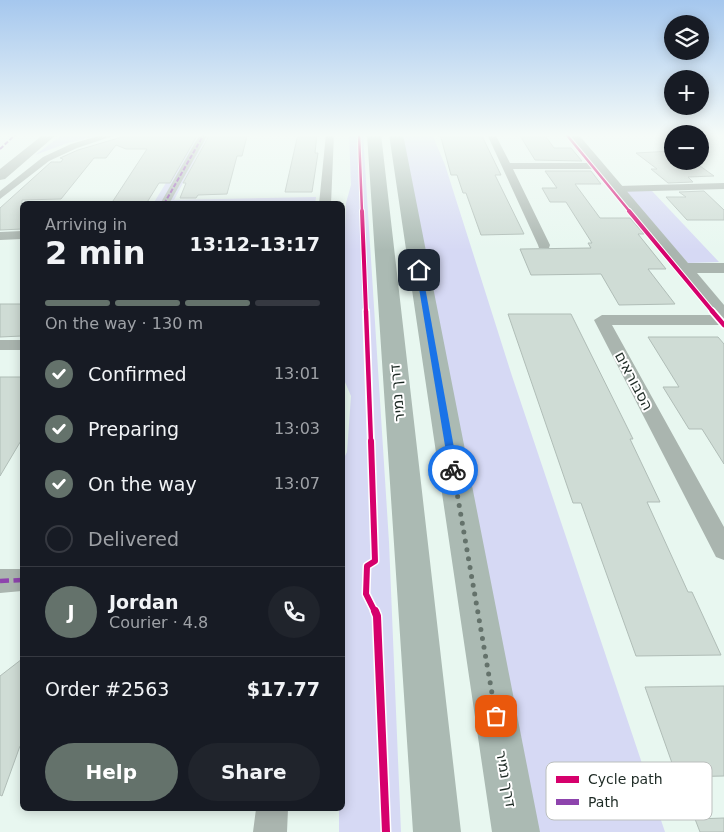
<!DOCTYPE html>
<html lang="en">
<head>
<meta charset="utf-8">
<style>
	body { margin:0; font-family:"DejaVu Sans","Noto Sans Hebrew",sans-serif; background:#20242c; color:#f1f3f6; height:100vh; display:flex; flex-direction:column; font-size:19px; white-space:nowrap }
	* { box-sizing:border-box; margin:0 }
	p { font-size:16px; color:#9ea1a6 }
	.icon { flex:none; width:28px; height:28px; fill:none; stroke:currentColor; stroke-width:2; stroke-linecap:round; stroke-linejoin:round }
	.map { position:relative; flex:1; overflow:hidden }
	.side { position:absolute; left:20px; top:201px; width:325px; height:610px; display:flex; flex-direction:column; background:#171b24; border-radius:8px; box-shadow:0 2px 12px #0003 }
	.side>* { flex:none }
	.buttons { position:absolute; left:664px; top:15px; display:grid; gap:10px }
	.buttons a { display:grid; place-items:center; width:45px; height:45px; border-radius:50%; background:#171b24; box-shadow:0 2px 12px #0003; font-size:25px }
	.pin { position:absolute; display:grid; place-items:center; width:42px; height:42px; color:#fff; margin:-21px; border-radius:10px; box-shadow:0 2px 8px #0006 }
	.courier { position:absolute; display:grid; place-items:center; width:50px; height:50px; margin:-25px; border:4px solid #1a73e8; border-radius:50%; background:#fff; color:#222; box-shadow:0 1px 6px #0007 }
	.headline em { font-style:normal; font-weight:700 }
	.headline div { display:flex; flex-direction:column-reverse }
	.headline { display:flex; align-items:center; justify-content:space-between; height:85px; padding:0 25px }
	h1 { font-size:32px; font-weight:700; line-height:38px }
	.bar { display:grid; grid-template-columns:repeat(4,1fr); gap:8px 5px; align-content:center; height:60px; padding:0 25px }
	.bar i { height:6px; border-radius:4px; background:#363941 }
	.bar .on { background:#64726b }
	.bar p { grid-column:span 4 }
	.line { display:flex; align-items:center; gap:12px; padding:0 25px; border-top:1px solid #363941 }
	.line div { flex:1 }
	.round { display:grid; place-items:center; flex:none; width:52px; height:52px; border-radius:26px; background:#20242c }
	ol { padding:0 25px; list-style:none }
	li { display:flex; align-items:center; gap:15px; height:55px }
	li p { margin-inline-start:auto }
	li .icon { padding:5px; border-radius:50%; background:#64726b; color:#fff; stroke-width:4 }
	li:last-child { color:#9ea1a6 }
	li i { width:28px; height:28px; border:2px solid #363941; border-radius:50% }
	.button { display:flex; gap:10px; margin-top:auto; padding:10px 25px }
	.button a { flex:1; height:58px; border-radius:30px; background:#64726b; color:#fff; font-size:20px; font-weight:700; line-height:58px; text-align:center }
	.button a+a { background:#20242c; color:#f1f3f6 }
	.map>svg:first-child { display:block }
</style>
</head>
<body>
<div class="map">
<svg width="724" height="832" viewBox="0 0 724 832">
	<rect width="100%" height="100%" fill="#e8f7f0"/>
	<!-- green -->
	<path fill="#d6d9f4" d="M101,134L97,136L68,143L35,155L62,135Z
		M196,134H209L174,200L316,197L315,204H153Z
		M349,134H363L389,542L401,832H339V809H342V462L347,452L351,396L342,375L343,278L346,203L351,185Z
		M403,134H432L445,165L512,376L665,832H538L406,166Z
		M625,191H652L719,262L688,263Z"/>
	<!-- building -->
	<path fill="#cfdcd5" stroke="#b0bdb7" d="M132,134H198L170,183H159L146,204H111L147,149H126L116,145L106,158H94L61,199L22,200V229L0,230V208L51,162H61L63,159L60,158L78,150Z
		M210,134L247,136L242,156H237L227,194L198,195L196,198H180L186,183H183Z
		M298,134H317L315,153H318L312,192H285Z
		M440,134H481L501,175H495L524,234L481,235L466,193H463L457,175H451Z
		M519,134H544L554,148H571L582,161L535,160Z
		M672,151V161H693L714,176L688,177L693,182L668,183L651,169H657L636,153Z
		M545,171H591L601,184H575L600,218H630L644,234H638L666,269H648L675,304L619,305L601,274L531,275L520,249L591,248L588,243H592L566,202H550L542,188H557Z
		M704,191L724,210V220H687L666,197H686L679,192Z
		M0,304H22V336L0,337Z
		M508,314H571L633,439H630L660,502H647L688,592H692L721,655L636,656L581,503H573Z
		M648,337H718L724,344V464L702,429H689L663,387H679Z
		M0,377H22V439L0,476Z
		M22,659V746H20L2,796L0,795V676Z
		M724,686V776L677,777L645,687Z
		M724,818V832H700L695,819Z"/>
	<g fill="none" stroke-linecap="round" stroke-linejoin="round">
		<!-- pedestrian -->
		<path fill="#aab5af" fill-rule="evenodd" d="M200,134H208L169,204H160Z"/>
		<!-- minor -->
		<path fill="#aab5af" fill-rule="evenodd" d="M105,134H119L77,148L49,161L0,199V191L43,157L71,144Z
			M326,134H334L331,204H319Z
			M487,134H495L510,163H599L604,166L599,169H513L550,245L549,248H539L538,245Z
			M724,183V189L618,192L613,189L618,186Z
			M22,231V239L0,240V232Z
			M602,315H724V325H612L724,527V560L716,557L594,320Z
			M0,340H22V350H0Z
			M0,569H22V591L0,593Z
			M256,809H288L287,832H253Z"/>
		<!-- tertiary -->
		<path fill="#aab5af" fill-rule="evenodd" d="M44,134H57L5,179L0,180V169Z
			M566,134H578L688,263H724V273H697L724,305V323L717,321Z"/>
		<!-- trunk -->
		<path fill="#abbab3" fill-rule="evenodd" d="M367,134H381L461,832H413Z
			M389,134H403L540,832H492Z"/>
		<!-- quiet-far1 -->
		<path stroke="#8e44ad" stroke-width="2" stroke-dasharray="4.5 2" stroke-linecap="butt" d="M0,149L16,134
			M164,204L204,134"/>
		<!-- quiet -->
		<path stroke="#8e44ad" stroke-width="4.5" stroke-dasharray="9 4.5" stroke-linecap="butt" d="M0,581L22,580"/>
		<defs>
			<path id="cycleway-far4" d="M359,134L362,212
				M566,134L630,212"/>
			<path id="cycleway-far3" d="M362,211L366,312
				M629,211L713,312"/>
			<path id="cycleway-far2" d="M366,311L371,443
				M712,311L724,325"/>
			<path id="cycleway-far1" d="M371,441L375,561L367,566L366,594L375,612"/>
			<path id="cycleway" d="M375,611L377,616L386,832"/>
		</defs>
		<!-- cycleway-far4 casing -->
		<use href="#cycleway-far4" stroke="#fff" stroke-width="4.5"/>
		<!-- cycleway-far3 casing -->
		<use href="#cycleway-far3" stroke="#fff" stroke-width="6"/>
		<!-- cycleway-far2 casing -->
		<use href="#cycleway-far2" stroke="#fff" stroke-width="8"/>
		<!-- cycleway-far1 casing -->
		<use href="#cycleway-far1" stroke="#fff" stroke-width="9"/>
		<!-- cycleway casing -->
		<use href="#cycleway" stroke="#fff" stroke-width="11"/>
		<!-- cycleway-far4 -->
		<use href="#cycleway-far4" stroke="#d6006c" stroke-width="2.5"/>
		<!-- cycleway-far3 -->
		<use href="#cycleway-far3" stroke="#d6006c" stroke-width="4"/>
		<!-- cycleway-far2 -->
		<use href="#cycleway-far2" stroke="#d6006c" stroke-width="4.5"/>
		<!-- cycleway-far1 -->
		<use href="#cycleway-far1" stroke="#d6006c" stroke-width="6"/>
		<!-- cycleway -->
		<use href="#cycleway" stroke="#d6006c" stroke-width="8"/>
	</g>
	<!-- sky -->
	<linearGradient id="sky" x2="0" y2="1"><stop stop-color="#a5c7ee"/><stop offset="0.54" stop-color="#f5fbf8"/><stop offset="1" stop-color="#f5fbf8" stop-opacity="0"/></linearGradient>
	<rect width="724" height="250" fill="url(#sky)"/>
	<!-- route -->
	<path fill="#1a73e8" d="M419,268L422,270L458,470L453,474L449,470L416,270Z"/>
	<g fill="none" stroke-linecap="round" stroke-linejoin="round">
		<!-- done -->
		<path stroke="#64726b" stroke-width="5" stroke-dasharray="0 9" d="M453,470L496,716"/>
	</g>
	<g text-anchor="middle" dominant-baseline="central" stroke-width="4" stroke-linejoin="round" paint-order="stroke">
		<!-- street labels -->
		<g font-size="15" fill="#1d2a24" stroke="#fff">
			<text transform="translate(634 381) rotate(62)">הסבוראים</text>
			<text transform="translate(397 393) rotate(-95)">דרך נמיר</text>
			<text transform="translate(506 779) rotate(80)">דרך נמיר</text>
		</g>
	</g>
	<!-- legend -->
	<rect x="546" y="762" width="166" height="58" rx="8" fill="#fff" stroke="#bbbfbd" stroke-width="1"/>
	<rect x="556" y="776" width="23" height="7" fill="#d6006c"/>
	<rect x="556" y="799" width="23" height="6" fill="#8e44ad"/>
	<g font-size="14" fill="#1d2a24">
		<text x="588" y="784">Cycle path</text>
		<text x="588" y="807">Path</text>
	</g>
</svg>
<div class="buttons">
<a><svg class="icon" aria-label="layers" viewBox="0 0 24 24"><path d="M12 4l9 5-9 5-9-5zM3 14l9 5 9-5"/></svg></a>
<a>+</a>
<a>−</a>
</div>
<div class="pin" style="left:496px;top:716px;background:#ea580c"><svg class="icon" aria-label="bag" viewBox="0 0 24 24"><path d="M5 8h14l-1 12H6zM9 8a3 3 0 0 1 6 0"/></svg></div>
<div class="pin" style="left:419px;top:270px;background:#1f2937"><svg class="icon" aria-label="home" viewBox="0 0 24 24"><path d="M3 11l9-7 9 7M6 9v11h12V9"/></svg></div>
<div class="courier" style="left:453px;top:470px"><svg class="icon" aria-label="bike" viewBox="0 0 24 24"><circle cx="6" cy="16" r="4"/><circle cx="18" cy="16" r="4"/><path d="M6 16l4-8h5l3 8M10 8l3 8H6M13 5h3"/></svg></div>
<section class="side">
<div class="headline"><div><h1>2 min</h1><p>Arriving in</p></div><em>13:12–13:17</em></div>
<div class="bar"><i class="on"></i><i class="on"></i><i class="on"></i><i></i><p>On the way · 130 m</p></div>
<ol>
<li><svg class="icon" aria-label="check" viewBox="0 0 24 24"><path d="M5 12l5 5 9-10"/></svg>Confirmed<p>13:01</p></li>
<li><svg class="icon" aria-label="check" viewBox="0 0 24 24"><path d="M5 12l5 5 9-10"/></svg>Preparing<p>13:03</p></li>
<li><svg class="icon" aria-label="check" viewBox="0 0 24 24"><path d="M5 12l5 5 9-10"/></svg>On the way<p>13:07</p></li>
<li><i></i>Delivered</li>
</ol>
<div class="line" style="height:90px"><b class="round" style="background:#64726b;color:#fff">J</b><div><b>Jordan</b><p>Courier · 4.8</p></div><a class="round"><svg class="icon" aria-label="phone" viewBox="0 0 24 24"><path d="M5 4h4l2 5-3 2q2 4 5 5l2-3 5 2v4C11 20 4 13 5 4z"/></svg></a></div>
<div class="line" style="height:65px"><div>Order #2563</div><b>$17.77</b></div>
<div class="button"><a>Help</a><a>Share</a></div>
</section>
</div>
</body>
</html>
